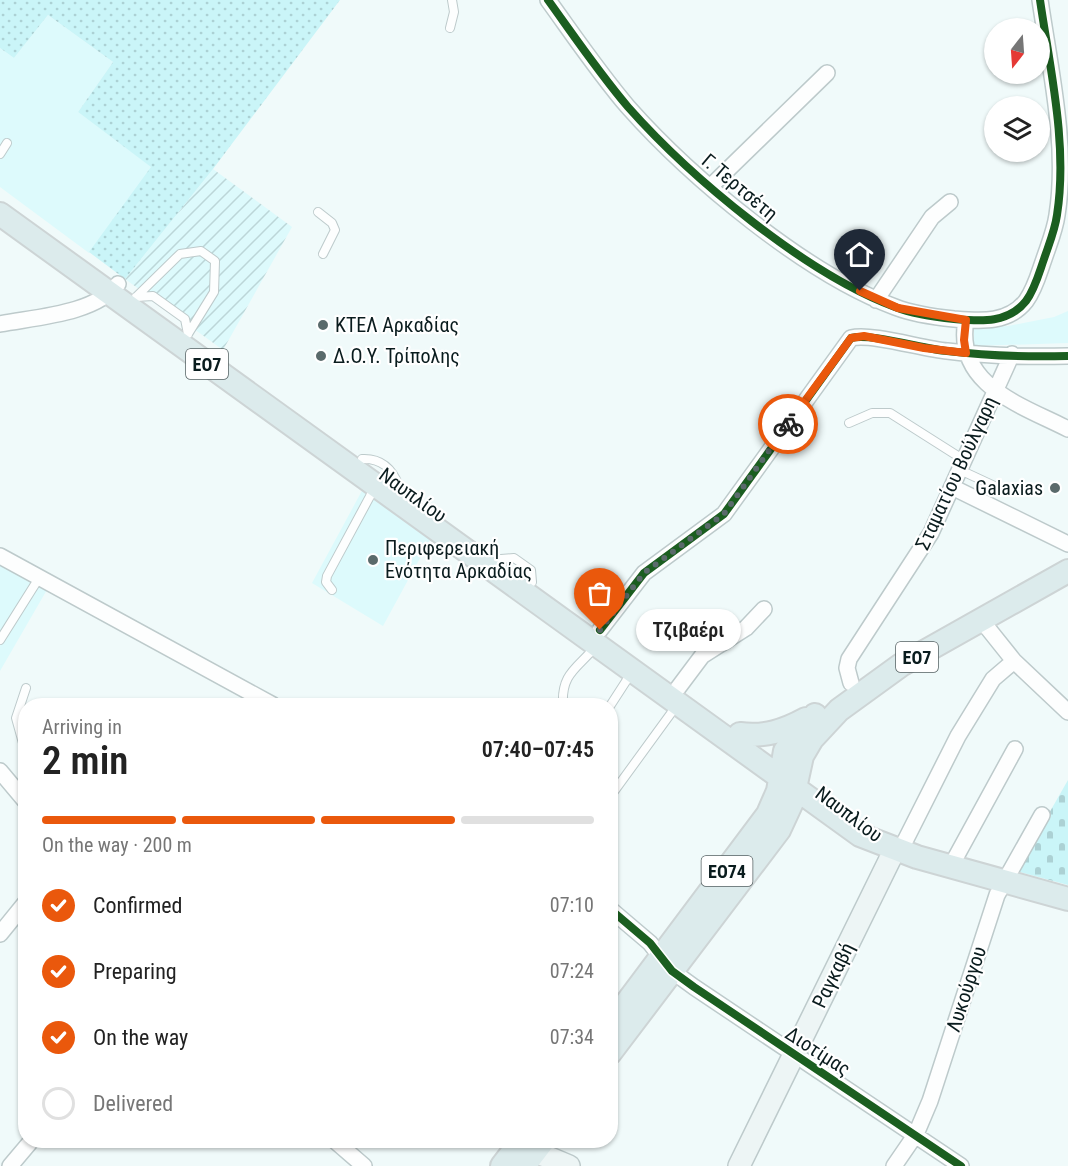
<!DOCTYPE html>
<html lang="en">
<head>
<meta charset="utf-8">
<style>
	body { margin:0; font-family:"Roboto Condensed",sans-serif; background:#f6f6f6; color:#222; height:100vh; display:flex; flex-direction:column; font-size:22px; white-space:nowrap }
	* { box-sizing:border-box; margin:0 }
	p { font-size:20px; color:#767676 }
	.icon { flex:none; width:33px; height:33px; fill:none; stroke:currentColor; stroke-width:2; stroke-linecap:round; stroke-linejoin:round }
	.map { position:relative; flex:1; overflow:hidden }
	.sheet { position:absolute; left:18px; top:698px; width:600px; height:450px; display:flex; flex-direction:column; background:#fff; border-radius:24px; box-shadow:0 2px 4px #0004 }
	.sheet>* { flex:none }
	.needle { width:39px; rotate:197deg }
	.controls { position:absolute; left:984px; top:18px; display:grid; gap:12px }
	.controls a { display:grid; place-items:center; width:66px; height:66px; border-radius:50%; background:#fff; box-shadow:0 2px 4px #0004; font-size:30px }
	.pin { position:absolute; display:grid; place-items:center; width:51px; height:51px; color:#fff; margin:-62px -26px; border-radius:50% 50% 50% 0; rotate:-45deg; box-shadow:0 0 6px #0007 }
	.pin .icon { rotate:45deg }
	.courier { position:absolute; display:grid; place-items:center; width:60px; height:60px; margin:-30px; border:4px solid #ea580c; border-radius:50%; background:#fff; color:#222; box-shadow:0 2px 8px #0007 }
	.bubble { position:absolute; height:42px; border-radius:21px; background:#fff; box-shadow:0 2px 4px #0004; font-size:20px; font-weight:600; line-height:42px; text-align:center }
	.headline em { font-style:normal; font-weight:600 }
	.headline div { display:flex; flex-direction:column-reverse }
	.headline { display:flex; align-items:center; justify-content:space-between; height:102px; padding:0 24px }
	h1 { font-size:39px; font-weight:600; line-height:45px }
	.bar { display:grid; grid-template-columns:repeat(4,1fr); gap:9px 6px; align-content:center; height:72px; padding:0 24px }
	.bar i { height:8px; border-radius:4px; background:#e0e0e0 }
	.bar .current { background:#ea580c }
	.bar p { grid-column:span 4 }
	ol { padding:0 24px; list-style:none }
	li { display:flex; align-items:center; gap:18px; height:66px }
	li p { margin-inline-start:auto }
	li .icon { padding:6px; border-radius:50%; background:#ea580c; color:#fff; stroke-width:4 }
	li:last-child { color:#767676 }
	li i { width:33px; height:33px; border:3px solid #e0e0e0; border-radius:50% }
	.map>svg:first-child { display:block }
</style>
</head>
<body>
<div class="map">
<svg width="1068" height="1166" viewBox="0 0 1068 1166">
	<defs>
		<pattern id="industrial-furrows" width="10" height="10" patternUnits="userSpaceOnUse" patternTransform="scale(1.5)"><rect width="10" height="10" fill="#ddfafc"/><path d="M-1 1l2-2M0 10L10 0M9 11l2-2" fill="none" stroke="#bcd6d8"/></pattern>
		<pattern id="grass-dots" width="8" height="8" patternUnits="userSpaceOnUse" patternTransform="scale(1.5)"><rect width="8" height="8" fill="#caf5f8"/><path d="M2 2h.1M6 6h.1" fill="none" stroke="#acd1d4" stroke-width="1.8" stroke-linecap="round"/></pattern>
		<pattern id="cemetery-stones" width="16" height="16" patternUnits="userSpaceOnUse" patternTransform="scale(1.5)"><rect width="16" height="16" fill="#caf5f8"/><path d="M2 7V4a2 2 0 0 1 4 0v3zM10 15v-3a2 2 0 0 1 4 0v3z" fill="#acd1d4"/></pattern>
	</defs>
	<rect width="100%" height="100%" fill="#f0fafa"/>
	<!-- built -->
	<path fill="#ddfafc" d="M48,15L113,62L78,112L152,167L89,253L0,187V48L14,58Z
		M1068,311V343L974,346V328L1008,326L1054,317Z
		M364,487L432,536L383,626L312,583Z
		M0,559L48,588L0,671Z"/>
	<!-- industrial -->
	<path fill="url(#industrial-furrows)" d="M213,169L292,227L223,350L125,279Z"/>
	<!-- grass -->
	<path fill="url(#grass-dots)" d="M0,0H340L213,169L125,279L89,252L151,167L78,112L113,62L48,15L14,58L0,48Z"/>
	<!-- cemetery -->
	<path fill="url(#cemetery-stones)" d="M1068,780V885L1016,871Z"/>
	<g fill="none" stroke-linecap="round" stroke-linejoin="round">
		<defs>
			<path id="lane" d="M450,28L454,12L452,0
				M0,154L7,143
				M318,212L332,223L335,230L323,254
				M136,297L180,254L201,251L215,261L214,292L188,334
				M136,297L153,296L185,319L188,334
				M849,423L872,413H890L964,460
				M362,459C381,458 392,468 399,486
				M960,470L1003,490
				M501,559L514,558L531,570L532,582
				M332,590L326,582L327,576L375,487
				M0,640L39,578
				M563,705C561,673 578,668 595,647
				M610,706L632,672
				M26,754L16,718L26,688
				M610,797L677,705"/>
			<path id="street" d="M548,0C574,36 599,73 628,107C691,178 806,274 895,307C913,314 934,317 954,319C980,321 1008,324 1026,301C1035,289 1039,273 1044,259C1049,244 1055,230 1057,215C1068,145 1050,69 1040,0
				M711,186L827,73
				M876,300L932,217L950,202
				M966,320C954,385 1021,405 1068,429
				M0,324C36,317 95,314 118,284
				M952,487L1068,544
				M0,556L273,705
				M982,621L1014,661L1068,712
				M600,630L644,573L724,514L851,338C872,333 923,349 947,351C987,356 1028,357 1068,356
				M851,683L847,668L849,659L931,533L1012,354
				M678,688L702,656L746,628L764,609
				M0,771L26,802
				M900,851L958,736L993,679L1014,661
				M951,866L1015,749
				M610,909L650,943L672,971L694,987L961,1166
				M0,934L26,902
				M334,1140L364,1166
				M10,1166L32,1140
				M894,1166L916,1134L930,1101L997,895L1042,815"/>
			<path id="secondary" d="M519,1145L569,1166
				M739,1166L895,849"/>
			<path id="primary" d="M0,214L860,835L917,857L1068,899
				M740,734C765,737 784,731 806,719
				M610,1025L768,814L778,791L785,751L815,715
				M610,1053L779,830L792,802L802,756L812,739L839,710L901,665L1068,571
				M502,1166L522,1140
				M524,1166L544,1140"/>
		</defs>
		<!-- lane casing -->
		<use href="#lane" stroke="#bdcacb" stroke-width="10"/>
		<!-- street casing -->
		<use href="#street" stroke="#bdcacb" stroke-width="18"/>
		<!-- secondary casing -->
		<use href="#secondary" stroke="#bdcacb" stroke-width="24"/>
		<!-- primary casing -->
		<use href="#primary" stroke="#cdd4d5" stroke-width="26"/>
		<!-- lane -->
		<use href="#lane" stroke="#fdfefe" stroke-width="8"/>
		<!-- street -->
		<use href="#street" stroke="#fdfefe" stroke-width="15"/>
		<!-- secondary -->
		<use href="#secondary" stroke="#edf5f5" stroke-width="21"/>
		<!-- primary -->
		<use href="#primary" stroke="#dcebec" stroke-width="22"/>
		<defs>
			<path id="cycleway" d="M548,0C574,36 599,73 628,107C691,178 806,274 895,307C913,314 934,317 954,319C980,321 1008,324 1026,301C1035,289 1039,273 1044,259C1049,244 1055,230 1057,215C1068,145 1050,69 1040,0
				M600,630L644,573L724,514L851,338C872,333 923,349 947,351C987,356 1028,357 1068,356
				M610,909L650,943L672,971L694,987L961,1166"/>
		</defs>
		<!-- cycleway casing -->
		<use href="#cycleway" stroke="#fff" stroke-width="11"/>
		<!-- cycleway -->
		<use href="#cycleway" stroke="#1b5e20" stroke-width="8"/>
	</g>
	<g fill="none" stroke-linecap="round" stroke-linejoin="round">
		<!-- done -->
		<path stroke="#5a6a6b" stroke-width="6" stroke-dasharray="0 10.8" d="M600,630L644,573L724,514L788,424"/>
		<!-- route -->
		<path stroke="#ea580c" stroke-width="8" d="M788,424L851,338L864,336L924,348L966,353L964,340L966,320L898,308L860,291"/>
	</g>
	<!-- markers -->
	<g fill="#5a6a6b" stroke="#fff" stroke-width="2">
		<circle cx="323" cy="325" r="6"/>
		<circle cx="321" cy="356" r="6"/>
		<circle cx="1055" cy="488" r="6"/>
		<circle cx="373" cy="560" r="6"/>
	</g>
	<g text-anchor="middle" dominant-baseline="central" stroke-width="4.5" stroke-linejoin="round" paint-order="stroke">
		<!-- shield labels -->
		<g fill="#fff" stroke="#546062" stroke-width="1.5">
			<rect x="186" y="349" width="42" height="30" rx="4.5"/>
			<rect x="896" y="642" width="42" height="30" rx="4.5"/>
			<rect x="701.5" y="856" width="51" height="30" rx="4.5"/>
		</g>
		<g font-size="18" font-weight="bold" fill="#0a1c1e">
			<text x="207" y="364">ΕΟ7</text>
			<text x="917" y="657">ΕΟ7</text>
			<text x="727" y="871">ΕΟ74</text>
		</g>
		<!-- street labels -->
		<g font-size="20" fill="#0a1c1e" stroke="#fff">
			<text transform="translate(740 187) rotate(40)">Γ. Τερτσέτη</text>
			<text transform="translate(956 473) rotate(-65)">Σταματίου Βούλγαρη</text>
			<text transform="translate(413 495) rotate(36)">Ναυπλίου</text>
			<text transform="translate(849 814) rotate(37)">Ναυπλίου</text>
			<text transform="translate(833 975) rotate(-64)">Ραγκαβή</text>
			<text transform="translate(966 989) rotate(-72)">Λυκούργου</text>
			<text transform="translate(818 1051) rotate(33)">Διοτίμας</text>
		</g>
		<!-- poi labels -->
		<g font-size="20" fill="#0a1c1e" stroke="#fff" text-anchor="start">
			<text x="335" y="325">ΚΤΕΛ Αρκαδίας</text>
			<text x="333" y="356">Δ.Ο.Υ. Τρίπολης</text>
			<text x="1043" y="488" text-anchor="end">Galaxias</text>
			<text x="385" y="548">Περιφερειακή<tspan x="385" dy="23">Ενότητα Αρκαδίας</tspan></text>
		</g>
	</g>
</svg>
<div class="controls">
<a><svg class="needle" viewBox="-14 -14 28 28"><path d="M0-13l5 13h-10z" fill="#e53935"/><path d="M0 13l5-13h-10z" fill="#767676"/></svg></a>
<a><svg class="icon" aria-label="layers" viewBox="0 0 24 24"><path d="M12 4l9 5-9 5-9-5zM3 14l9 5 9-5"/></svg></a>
</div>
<div class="pin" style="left:600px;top:630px;background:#ea580c"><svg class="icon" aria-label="bag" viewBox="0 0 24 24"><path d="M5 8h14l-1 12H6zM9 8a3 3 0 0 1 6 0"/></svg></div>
<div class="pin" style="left:860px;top:291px;background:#1f2937"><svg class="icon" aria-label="home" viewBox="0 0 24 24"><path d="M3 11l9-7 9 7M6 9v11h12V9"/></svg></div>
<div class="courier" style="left:788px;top:424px"><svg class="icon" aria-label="bike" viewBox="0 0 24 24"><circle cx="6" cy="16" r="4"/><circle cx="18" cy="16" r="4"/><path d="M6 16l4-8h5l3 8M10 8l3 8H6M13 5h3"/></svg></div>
<div class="bubble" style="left:636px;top:609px;width:105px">Τζιβαέρι</div>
<section class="sheet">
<div class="headline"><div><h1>2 min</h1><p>Arriving in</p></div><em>07:40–07:45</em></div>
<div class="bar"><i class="current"></i><i class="current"></i><i class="current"></i><i></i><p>On the way · 200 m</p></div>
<ol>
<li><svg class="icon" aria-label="check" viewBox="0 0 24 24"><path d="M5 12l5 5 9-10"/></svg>Confirmed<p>07:10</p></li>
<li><svg class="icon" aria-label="check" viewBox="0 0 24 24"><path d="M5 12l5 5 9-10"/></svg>Preparing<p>07:24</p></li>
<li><svg class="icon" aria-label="check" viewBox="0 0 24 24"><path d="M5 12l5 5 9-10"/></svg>On the way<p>07:34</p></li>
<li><i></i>Delivered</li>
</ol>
</section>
</div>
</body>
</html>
